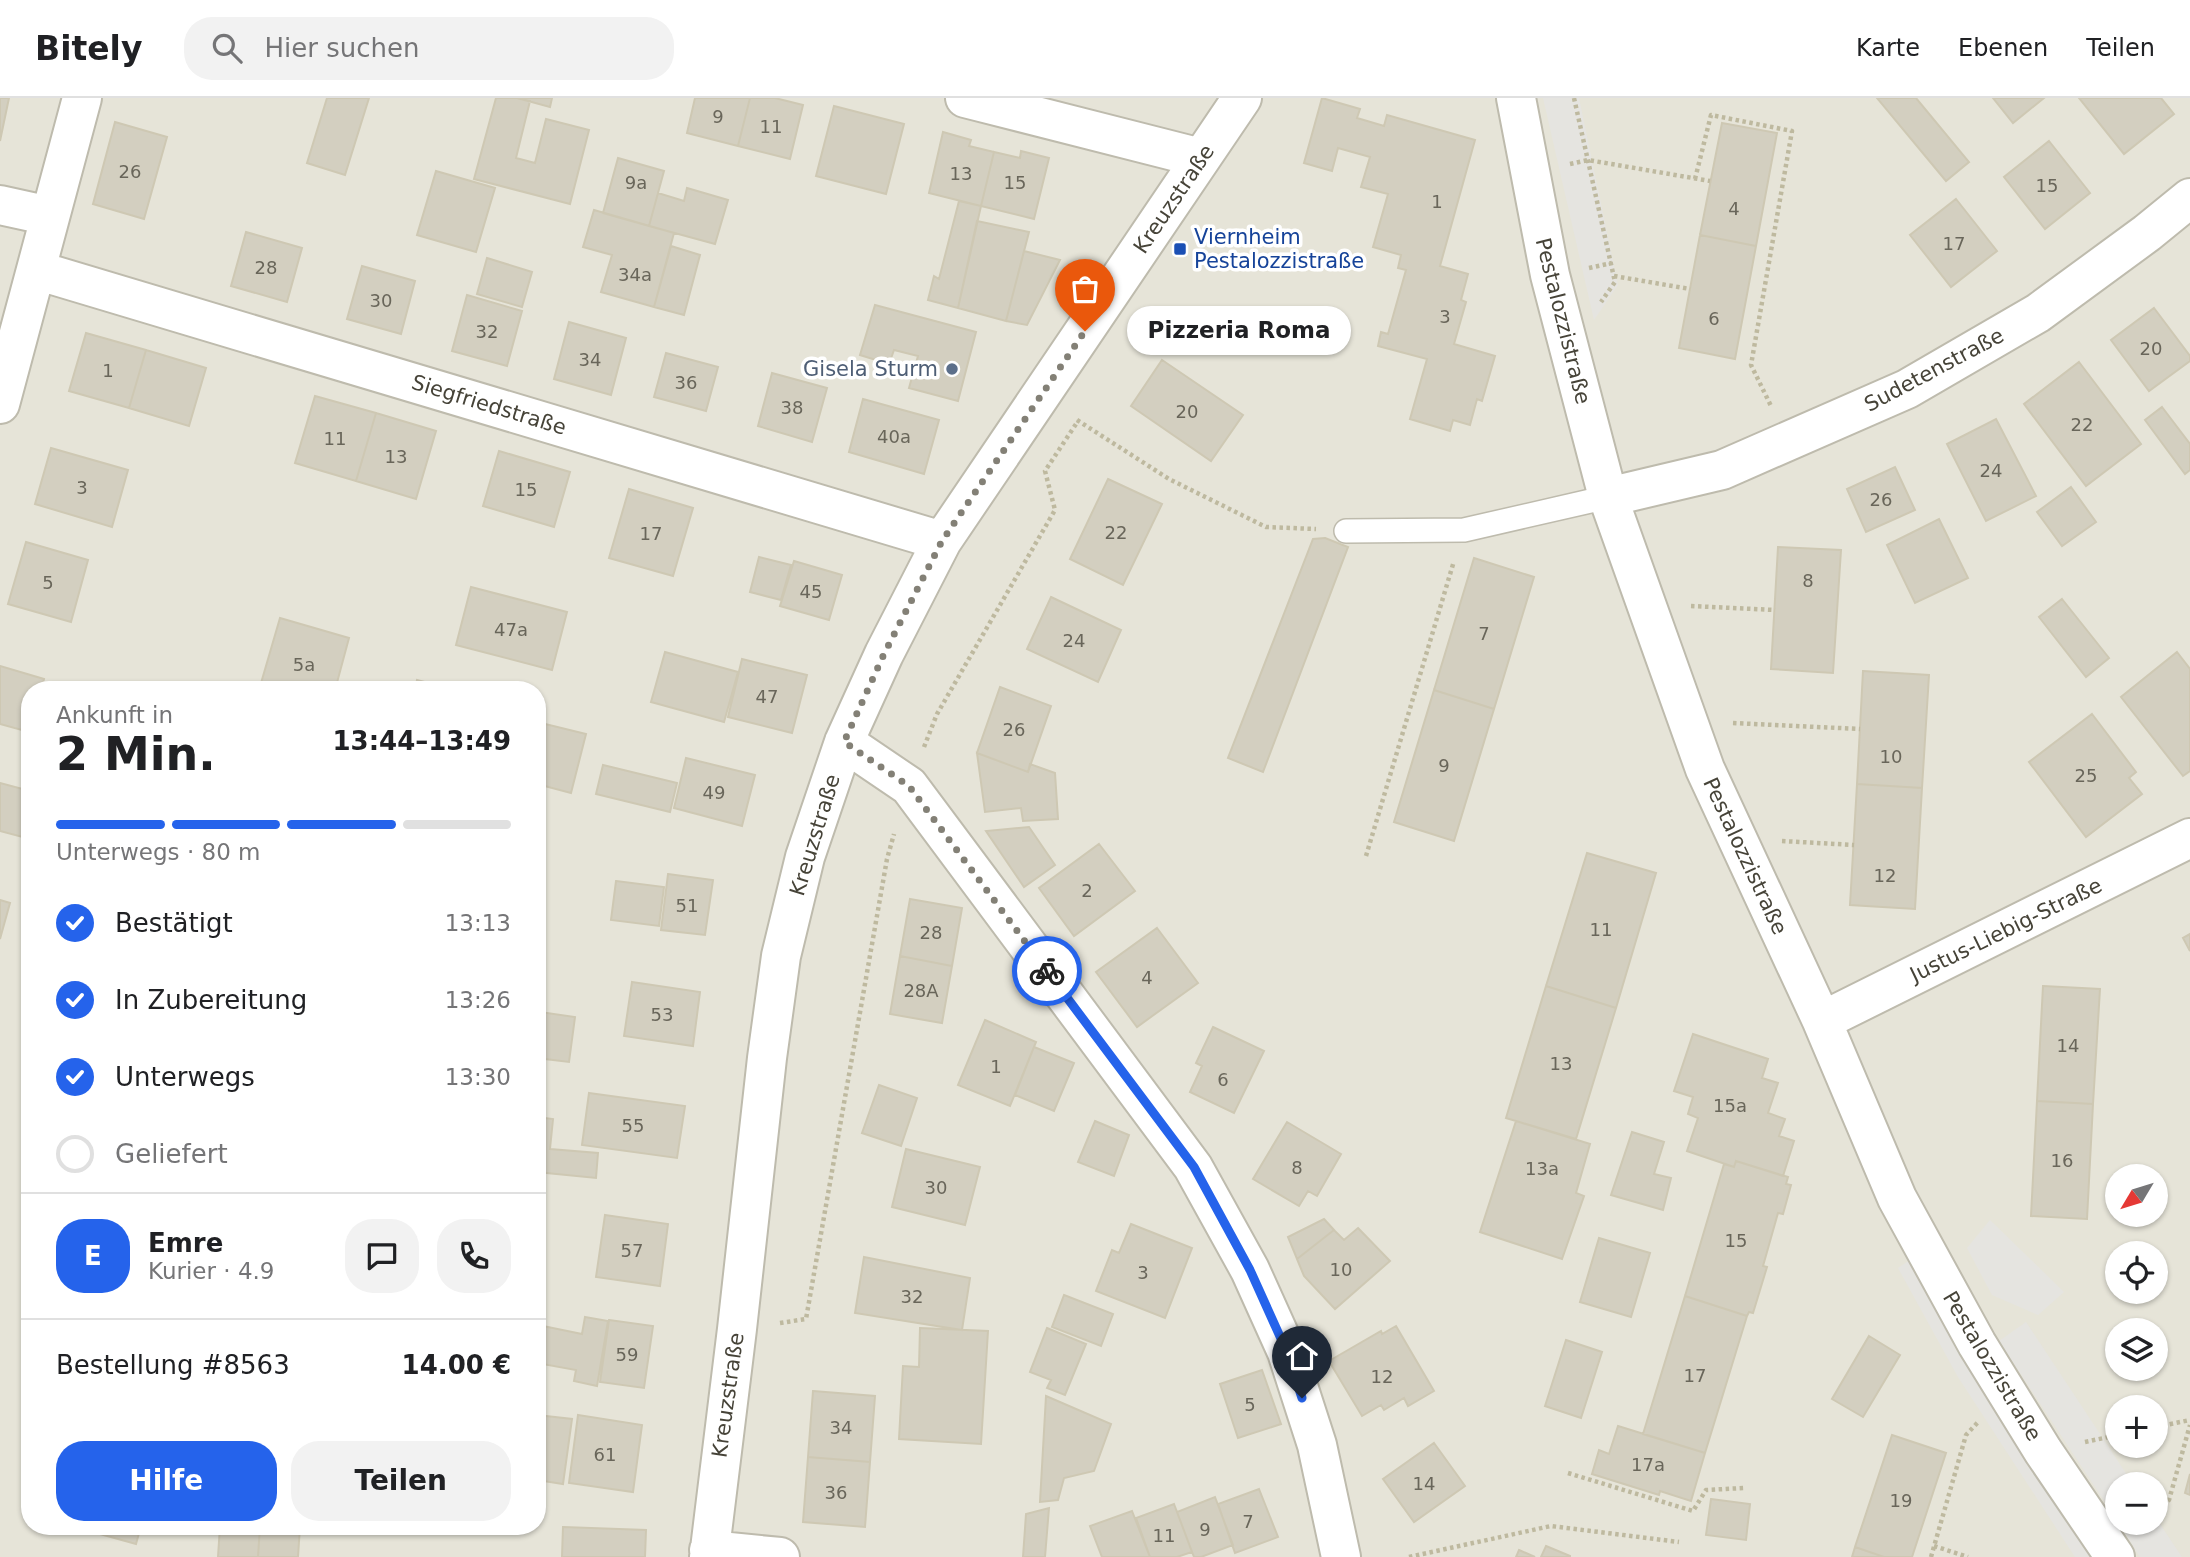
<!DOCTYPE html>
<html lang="de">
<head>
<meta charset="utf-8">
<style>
	body { margin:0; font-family:"DejaVu Sans",sans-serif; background:#f2f2f2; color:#202124; height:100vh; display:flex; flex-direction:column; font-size:26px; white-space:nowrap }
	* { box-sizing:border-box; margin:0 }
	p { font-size:23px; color:#757577 }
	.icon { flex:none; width:38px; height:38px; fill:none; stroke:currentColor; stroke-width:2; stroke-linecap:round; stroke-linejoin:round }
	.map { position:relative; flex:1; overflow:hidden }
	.drawer { position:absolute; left:21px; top:583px; width:525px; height:854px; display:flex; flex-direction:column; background:#fff; border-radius:28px; box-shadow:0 2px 5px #0004 }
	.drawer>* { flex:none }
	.needle { width:46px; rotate:232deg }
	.tools { position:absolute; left:2105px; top:1066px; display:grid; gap:14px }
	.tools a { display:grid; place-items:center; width:63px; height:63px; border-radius:50%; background:#fff; box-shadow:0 2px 5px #0004; font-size:35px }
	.pin { position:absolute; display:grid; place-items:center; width:60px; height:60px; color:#fff; margin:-72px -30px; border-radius:50% 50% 50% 0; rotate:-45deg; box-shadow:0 0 7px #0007 }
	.pin .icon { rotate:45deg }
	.courier { position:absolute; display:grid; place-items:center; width:70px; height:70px; margin:-35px; border:5px solid #2563eb; border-radius:50%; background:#fff; color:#222; box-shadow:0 2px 9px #0007 }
	.bubble { position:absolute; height:49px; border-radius:24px; background:#fff; box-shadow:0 2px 5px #0004; font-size:23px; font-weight:800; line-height:49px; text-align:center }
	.headline em { font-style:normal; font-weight:800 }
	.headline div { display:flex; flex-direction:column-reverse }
	.headline { display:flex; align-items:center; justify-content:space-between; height:119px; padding:0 35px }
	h1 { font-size:46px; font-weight:800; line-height:52px }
	.bar { display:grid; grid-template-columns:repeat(4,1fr); gap:10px 7px; align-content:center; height:84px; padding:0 35px }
	.bar i { height:9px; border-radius:5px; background:#e0e0e0 }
	.bar .active { background:#2563eb }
	.bar p { grid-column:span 4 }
	.line { display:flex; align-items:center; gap:18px; padding:0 35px; border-top:2px solid #e0e0e0 }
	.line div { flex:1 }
	.round { display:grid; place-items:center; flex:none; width:74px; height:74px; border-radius:28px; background:#f2f2f2 }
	ol { padding:0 35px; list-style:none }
	li { display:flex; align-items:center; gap:21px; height:77px }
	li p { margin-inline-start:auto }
	li .icon { padding:7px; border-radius:50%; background:#2563eb; color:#fff; stroke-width:4 }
	li:last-child { color:#757577 }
	li i { width:38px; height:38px; border:4px solid #e0e0e0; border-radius:50% }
	.primary-button { display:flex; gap:14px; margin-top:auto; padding:14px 35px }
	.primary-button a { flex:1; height:80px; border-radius:28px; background:#2563eb; color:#fff; font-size:28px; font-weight:800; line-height:80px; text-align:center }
	.primary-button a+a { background:#f2f2f2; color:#202124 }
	header { display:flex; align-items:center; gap:42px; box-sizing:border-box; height:98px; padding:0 35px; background:#fff; border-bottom:2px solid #e0e0e0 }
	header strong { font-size:33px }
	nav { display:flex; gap:38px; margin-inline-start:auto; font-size:24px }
	.search { width:490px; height:63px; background:#f2f2f2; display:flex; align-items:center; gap:18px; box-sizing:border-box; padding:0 24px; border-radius:28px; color:#757577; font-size:26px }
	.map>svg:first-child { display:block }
</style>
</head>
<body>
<header>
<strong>Bitely</strong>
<div class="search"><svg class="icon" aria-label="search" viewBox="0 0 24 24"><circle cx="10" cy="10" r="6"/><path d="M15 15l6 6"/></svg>Hier suchen</div>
<nav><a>Karte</a><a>Ebenen</a><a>Teilen</a></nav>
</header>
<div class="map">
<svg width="2190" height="1459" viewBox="0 0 2190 1459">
	<rect width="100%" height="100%" fill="#f3f2e9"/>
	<!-- residential -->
	<path fill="#e6e4d8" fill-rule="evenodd" d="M0,0H2190V1459H0ZM30,592H537V1428H30ZM2118,1078H2156V1116H2118ZM2118,1155H2156V1194H2118ZM2118,1232H2156V1270H2118ZM2118,1309H2156V1348H2118ZM2118,1386H2156V1424H2118Z"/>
	<!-- parking -->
	<path fill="#e5e4e0" d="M1543,0H1579L1618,187L1594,222Z
		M1990,1122L2064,1194L2038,1217L1992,1197L1967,1150Z
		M1910,1162L2093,1459H2075L1958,1279L1898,1170Z
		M2026,1224L2133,1386H2118V1424L1999,1243Z
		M2156,1420L2182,1459H2140L2118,1424H2156Z"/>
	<!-- building -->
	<path fill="#d3cfc0" stroke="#cec8b3" stroke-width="2" d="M0,0H9L0,43Z
		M327,0H369L345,77L307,65Z
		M496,0H517L530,3L516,60L535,65L546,21L589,32L570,106L474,81Z
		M517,0H552L550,9Z
		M695,0H750L738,48L687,35Z
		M750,0H775L803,7L790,61L738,48Z
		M1322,0L1360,11L1357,20L1384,28L1387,17L1475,42L1440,168L1468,176L1461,202L1466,204L1454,246L1495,258L1482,303L1477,301L1470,327L1453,322L1450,333L1410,321L1427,261L1378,248L1381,234L1388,236L1406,172L1398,170L1401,157L1373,149L1388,96L1361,89L1370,59L1338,50L1332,73L1304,65Z
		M1877,0H1916L1969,64L1946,83Z
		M1993,0H2044L2013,25Z
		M2079,0H2161L2174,16L2124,56Z
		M834,8L904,26L886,96L816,78Z
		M115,24L167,39L144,121L93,106Z
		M1722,25L1777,35L1756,148L1700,137Z
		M943,34L971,42L969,48L994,54L981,108L929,95Z
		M2049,43L2090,95L2045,131L2004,79Z
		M1021,53L1049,60L1034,121L981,108L994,54L1020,60Z
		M618,60L664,73L649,128L603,115Z
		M436,73L495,90L476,154L417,137Z
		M687,90L728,102L715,146L649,128L658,95L684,103Z
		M1956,101L1997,153L1951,189L1910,137Z
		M959,103L981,108L958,210L928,202L934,178L939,181Z
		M594,112L674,135L654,209L601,194L612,157L583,149Z
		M977,123L1029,134L1006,223L958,210Z
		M246,134L302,150L287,204L231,188Z
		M1700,137L1756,148L1735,261L1679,250Z
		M671,148L700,157L684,217L654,209Z
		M1024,153L1060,162L1027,227L1006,223Z
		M487,160L532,174L522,209L477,196Z
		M362,168L415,183L401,236L347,221Z
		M467,197L522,213L507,268L452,253Z
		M875,207L976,234L958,303L909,290L918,258L894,252L889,266L860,257Z
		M2154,210L2190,258V263L2149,293L2111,242Z
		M569,224L626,240L611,297L554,281Z
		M86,235L146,252L129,310L69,293Z
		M146,252L206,270L189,328L129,310Z
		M666,255L718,269L706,313L654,299Z
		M1162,262L1243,317L1211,363L1131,308Z
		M2079,264L2141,346L2086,388L2024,306Z
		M772,275L827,290L812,344L758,328Z
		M315,298L376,315L356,383L295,365Z
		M863,301L939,322L924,376L849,354Z
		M2162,309L2190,346V372L2185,376L2145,322Z
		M376,315L436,333L416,401L356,383Z
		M1996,321L2036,398L1986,423L1947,346Z
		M51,350L128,372L112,429L35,406Z
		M499,353L570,374L554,429L483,408Z
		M1895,369L1915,412L1866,434L1847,391Z
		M1108,381L1162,406L1123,487L1070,461Z
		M2071,389L2096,424L2062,448L2037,414Z
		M629,391L693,410L673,478L609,460Z
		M1939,421L1968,480L1915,505L1887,447Z
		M1325,440L1348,449L1263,674L1228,660L1313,441Z
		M26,444L88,462L71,524L8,506Z
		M1778,449L1841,452L1833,575L1771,571Z
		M759,459L791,467L781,502L750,494Z
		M1474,460L1534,479L1494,611L1434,592Z
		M794,463L842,477L829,522L780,508Z
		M471,489L567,514L552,572L456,547Z
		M1051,499L1121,532L1098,584L1027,551Z
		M2062,501L2109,560L2086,579L2039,519Z
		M280,520L349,540L335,592H259Z
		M665,554L738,574L724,624L651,604Z
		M2177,554L2190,571V673L2183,678L2121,599Z
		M742,561L807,577L792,635L728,619Z
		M0,568L44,581L41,592H30L29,634L0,626Z
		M1863,573L1929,577L1922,690L1857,686Z
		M417,582L455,592H415Z
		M1000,589L1051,608L1028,674L977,655Z
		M1434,592L1494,611L1454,743L1394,724Z
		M2092,616L2136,674L2129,680L2142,696L2086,739L2029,664Z
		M537,624L586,636L571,695L537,686Z
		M977,655L1028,674L1030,666L1055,675L1058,721L1023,723L1021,710L985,714Z
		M686,660L755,677L742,728L674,710Z
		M603,667L677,685L670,714L596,696Z
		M0,685L30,693V741L0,733Z
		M1857,686L1922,690L1915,811L1850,807Z
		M1029,729L1055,767L1024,789L986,733Z
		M1099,746L1135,793L1074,838L1039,790Z
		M1587,755L1656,775L1616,910L1546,888Z
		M668,776L713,782L705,837L661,832Z
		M616,783L664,789L659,828L611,822Z
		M910,801L962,810L952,868L900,858Z
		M0,802L10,805L0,841Z
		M1157,830L1198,885L1137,929L1096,874Z
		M2190,836V853L2183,840Z
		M900,858L952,868L942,925L890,916Z
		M632,884L700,894L693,948L624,938Z
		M1546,888L1616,910L1576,1041L1506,1020Z
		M2043,888L2100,891L2093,1006L2037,1003Z
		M540,914L575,919L569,964L537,960Z
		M985,922L1036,944L1010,1008L958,987Z
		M1213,929L1264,953L1234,1015L1190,994L1202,968L1196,965Z
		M1693,936L1768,961L1762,980L1778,985L1768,1015L1785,1021L1779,1038L1794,1043L1783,1078L1736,1063L1734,1069L1687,1053L1698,1020L1688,1016L1693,999L1674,993Z
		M1034,949L1074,965L1054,1013L1015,997Z
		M879,987L917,1000L901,1048L862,1035Z
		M589,995L685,1008L677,1060L582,1047Z
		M2037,1003L2093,1006L2087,1121L2031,1118Z
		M537,1019L553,1021L550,1051L598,1055L596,1080L537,1074Z
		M1095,1023L1129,1037L1114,1078L1078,1064Z
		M1516,1023L1590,1046L1576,1095L1584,1098L1562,1161L1480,1134Z
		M1287,1024L1341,1056L1317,1098L1308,1093L1299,1108L1253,1081Z
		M1632,1034L1664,1044L1654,1076L1671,1080L1663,1112L1611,1097Z
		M906,1051L980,1069L965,1127L892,1109Z
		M1736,1063L1788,1079L1786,1086L1791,1087L1783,1116L1778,1115L1763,1168L1767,1169L1753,1215L1749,1214L1747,1218L1685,1198L1724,1066L1734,1069Z
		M605,1117L668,1126L660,1188L596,1179Z
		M1324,1121L1334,1132L1297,1161L1288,1139Z
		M1131,1126L1192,1150L1165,1220L1096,1193L1112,1152L1119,1155Z
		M1358,1130L1390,1163L1335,1211L1304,1178L1297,1161L1334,1132L1344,1142Z
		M1599,1140L1650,1155L1631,1219L1580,1204Z
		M864,1159L970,1180L962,1232L855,1215Z
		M1064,1197L1113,1216L1101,1248L1052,1229Z
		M1685,1198L1747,1218L1705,1355L1643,1336Z
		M585,1219L608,1223L597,1288L574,1283L576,1272L537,1265L538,1227L582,1236Z
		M609,1222L653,1228L644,1290L600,1284Z
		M1396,1228L1434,1293L1408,1308L1404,1300L1384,1312L1381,1307L1362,1318L1329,1263L1381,1233L1382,1236Z
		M920,1230L988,1233L981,1346L899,1341L903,1268L919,1269Z
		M1047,1230L1086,1246L1065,1297L1047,1290L1051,1282L1030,1274Z
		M1869,1238L1900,1257L1863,1319L1832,1301Z
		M1566,1242L1602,1254L1581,1320L1545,1308Z
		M1262,1272L1281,1326L1238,1340L1220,1286Z
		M813,1293L875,1298L870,1364L808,1359Z
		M1046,1298L1111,1326L1094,1373L1064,1380L1058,1402L1040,1404Z
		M537,1317L572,1321L563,1386L537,1382Z
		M578,1317L642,1327L633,1394L569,1385Z
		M1618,1328L1705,1355L1691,1403L1660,1393L1659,1397L1592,1376L1599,1352L1609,1356Z
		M1892,1337L1946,1355L1912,1459H1884L1855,1449Z
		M1434,1345L1465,1388L1414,1424L1383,1381Z
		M808,1359L870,1364L865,1429L803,1424Z
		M2190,1376V1397L2185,1395Z
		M1259,1391L1278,1439L1235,1455L1218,1406Z
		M1215,1399L1233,1447L1201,1459H1194L1177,1414Z
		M1711,1401L1750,1406L1746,1442L1706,1437Z
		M1174,1406L1192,1454L1177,1459H1150L1136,1420Z
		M1049,1410L1045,1459H1023L1026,1416Z
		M1132,1413L1150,1459H1102L1090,1428Z
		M71,1428H141L136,1446Z
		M220,1428H260L258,1459H218Z
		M260,1428H300L298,1459H258Z
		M563,1429L646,1432L645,1459H562Z
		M1546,1448L1570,1458V1459H1541Z
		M1855,1449L1884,1459H1852Z
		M1519,1452L1535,1459H1516Z"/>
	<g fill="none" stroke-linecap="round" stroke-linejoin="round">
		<defs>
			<path id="lane" d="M1346,433L1464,432L1608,399"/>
			<path id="street" d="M965,0L1201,60
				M1516,0L1550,177L1608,399L1705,671L1822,923L1897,1100L1977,1246L2043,1353L2115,1459
				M0,107L50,118
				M36,172L942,443
				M0,306L82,0
				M1608,399L1722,372L1907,291L2038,215L2147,135L2190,100
				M844,644L909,688L1193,1069L1250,1172L1287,1254L1317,1347L1341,1459
				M1822,923L2190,740
				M709,1452L780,1459
				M709,1459L737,1231L767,960L781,858L805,759L844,644L884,556L942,443L1242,0"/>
		</defs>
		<!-- lane casing -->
		<use href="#lane" stroke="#bebbad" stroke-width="26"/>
		<!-- street casing -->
		<use href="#street" stroke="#bebbad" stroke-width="42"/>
		<!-- path -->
		<path stroke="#beb99f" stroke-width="4.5" stroke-dasharray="3.5 3.5" stroke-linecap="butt" d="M1574,0L1615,184L1601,204
			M1570,66L1588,62L1710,83
			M1695,81L1711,17L1792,33L1751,267L1771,308
			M1589,170L1612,165
			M1614,178L1690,191
			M1077,322L1169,381L1266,429L1316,431
			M1691,508L1775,512
			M1733,625L1860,631
			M924,649L937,616L1055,412L1045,373L1078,323
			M1782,743L1854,747
			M1366,758L1454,463
			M780,1225L806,1221L887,761L894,736
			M2156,1329L2190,1322
			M2085,1344L2118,1337
			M1568,1375L1693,1413L1706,1392L1744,1390
			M2156,1410L2169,1402L2190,1327
			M1934,1448L1968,1459
			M1409,1459L1551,1428L1679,1444
			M1931,1459L1966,1337L1979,1323"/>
		<!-- lane -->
		<use href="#lane" stroke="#fff" stroke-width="23"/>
		<!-- street -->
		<use href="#street" stroke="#fff" stroke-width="38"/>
	</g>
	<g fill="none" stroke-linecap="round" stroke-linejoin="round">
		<!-- done -->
		<path stroke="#838076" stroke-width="7" stroke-dasharray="0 12.6" d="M1047,873L909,688L844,644L884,556L942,443L1085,233"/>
		<!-- route -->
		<path stroke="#2563eb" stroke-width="9" d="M1047,873L1194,1069L1250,1172L1287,1254L1302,1300"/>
	</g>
	<!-- markers -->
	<rect fill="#1a4fb4" stroke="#fff" stroke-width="2.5" x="1173" y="144" width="14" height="14" rx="3.5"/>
	<circle fill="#5c6f8a" stroke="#fff" stroke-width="2.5" cx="952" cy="271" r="7"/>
	<g text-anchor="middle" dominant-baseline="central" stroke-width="7" stroke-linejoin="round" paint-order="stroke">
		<!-- number labels -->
		<g font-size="18" fill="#69665a">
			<text x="718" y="18">9</text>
			<text x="771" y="28">11</text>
			<text x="130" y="73">26</text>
			<text x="961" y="75">13</text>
			<text x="636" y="84">9a</text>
			<text x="1015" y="84">15</text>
			<text x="2047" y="87">15</text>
			<text x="1437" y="103">1</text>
			<text x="1734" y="110">4</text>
			<text x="1954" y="145">17</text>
			<text x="266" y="169">28</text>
			<text x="635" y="176">34a</text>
			<text x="381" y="202">30</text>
			<text x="1445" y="218">3</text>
			<text x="1714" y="220">6</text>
			<text x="487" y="233">32</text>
			<text x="2151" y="250">20</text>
			<text x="590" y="261">34</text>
			<text x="108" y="272">1</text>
			<text x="686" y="284">36</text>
			<text x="792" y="309">38</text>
			<text x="1187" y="313">20</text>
			<text x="2082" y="326">22</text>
			<text x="894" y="338">40a</text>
			<text x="335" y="340">11</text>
			<text x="396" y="358">13</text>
			<text x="1991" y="372">24</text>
			<text x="82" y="389">3</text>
			<text x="526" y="391">15</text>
			<text x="1881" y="401">26</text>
			<text x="1116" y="434">22</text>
			<text x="651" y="435">17</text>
			<text x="1808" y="482">8</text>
			<text x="48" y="484">5</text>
			<text x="811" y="493">45</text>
			<text x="511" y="531">47a</text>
			<text x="1484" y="535">7</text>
			<text x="1074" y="542">24</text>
			<text x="304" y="566">5a</text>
			<text x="767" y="598">47</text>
			<text x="1014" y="631">26</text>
			<text x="1891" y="658">10</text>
			<text x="1444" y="667">9</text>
			<text x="2086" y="677">25</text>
			<text x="714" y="694">49</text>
			<text x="1885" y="777">12</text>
			<text x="1087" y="792">2</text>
			<text x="687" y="807">51</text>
			<text x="1601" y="831">11</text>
			<text x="931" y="834">28</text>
			<text x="1147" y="879">4</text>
			<text x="921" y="892">28A</text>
			<text x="662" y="916">53</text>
			<text x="2068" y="947">14</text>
			<text x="1561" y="965">13</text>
			<text x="996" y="968">1</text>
			<text x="1223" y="981">6</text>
			<text x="1730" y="1007">15a</text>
			<text x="633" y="1027">55</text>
			<text x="2062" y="1062">16</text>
			<text x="1297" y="1069">8</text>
			<text x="1542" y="1070">13a</text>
			<text x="936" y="1089">30</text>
			<text x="1736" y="1142">15</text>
			<text x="632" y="1152">57</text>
			<text x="1341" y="1171">10</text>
			<text x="1143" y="1174">3</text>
			<text x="912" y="1198">32</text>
			<text x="627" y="1256">59</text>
			<text x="1695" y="1277">17</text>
			<text x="1382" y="1278">12</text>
			<text x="1250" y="1306">5</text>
			<text x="841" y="1329">34</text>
			<text x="605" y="1356">61</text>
			<text x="1648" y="1366">17a</text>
			<text x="1424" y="1385">14</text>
			<text x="836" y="1394">36</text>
			<text x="1901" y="1402">19</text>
			<text x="1248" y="1423">7</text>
			<text x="1205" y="1431">9</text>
			<text x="1164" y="1437">11</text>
		</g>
		<!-- street labels -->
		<g font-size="21" fill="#464338" stroke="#fff">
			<text transform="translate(1174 101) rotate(-56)">Kreuzstraße</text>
			<text transform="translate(1563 223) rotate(76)">Pestalozzistraße</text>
			<text transform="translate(1934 272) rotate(-28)">Sudetenstraße</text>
			<text transform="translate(489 307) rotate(17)">Siegfriedstraße</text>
			<text transform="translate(815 737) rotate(-73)">Kreuzstraße</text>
			<text transform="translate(1745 758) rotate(65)">Pestalozzistraße</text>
			<text transform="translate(2006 832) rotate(-26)">Justus-Liebig-Straße</text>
			<text transform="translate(1992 1268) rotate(59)">Pestalozzistraße</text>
			<text transform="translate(728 1297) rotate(-82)">Kreuzstraße</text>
		</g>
		<!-- transit labels -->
		<g font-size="21" fill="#164399" stroke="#fff" text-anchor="start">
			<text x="1194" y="139">Viernheim<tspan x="1194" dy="24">Pestalozzistraße</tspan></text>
		</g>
		<!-- service labels -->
		<g font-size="21" fill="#4e5e75" stroke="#fff" text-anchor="end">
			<text x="938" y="271">Gisela Sturm</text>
		</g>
	</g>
</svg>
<div class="tools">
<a><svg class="needle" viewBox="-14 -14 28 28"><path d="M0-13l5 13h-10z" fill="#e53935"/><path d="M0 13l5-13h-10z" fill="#757577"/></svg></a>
<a><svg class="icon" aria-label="locate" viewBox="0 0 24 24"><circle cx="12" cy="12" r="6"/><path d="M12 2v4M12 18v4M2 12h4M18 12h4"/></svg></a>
<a><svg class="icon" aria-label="layers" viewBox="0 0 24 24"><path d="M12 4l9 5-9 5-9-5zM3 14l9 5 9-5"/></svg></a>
<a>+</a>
<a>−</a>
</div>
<div class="pin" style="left:1085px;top:233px;background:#ea580c"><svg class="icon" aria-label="bag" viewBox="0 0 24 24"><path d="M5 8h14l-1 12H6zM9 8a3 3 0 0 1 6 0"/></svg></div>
<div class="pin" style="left:1302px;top:1300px;background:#1f2937"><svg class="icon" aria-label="home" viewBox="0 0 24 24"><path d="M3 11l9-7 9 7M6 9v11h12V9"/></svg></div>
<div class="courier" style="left:1047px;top:873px"><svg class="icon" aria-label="bike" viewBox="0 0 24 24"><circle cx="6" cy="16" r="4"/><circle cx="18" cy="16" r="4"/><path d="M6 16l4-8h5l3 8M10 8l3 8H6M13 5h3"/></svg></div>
<div class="bubble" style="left:1127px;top:208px;width:224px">Pizzeria Roma</div>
<section class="drawer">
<div class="headline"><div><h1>2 Min.</h1><p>Ankunft in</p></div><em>13:44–13:49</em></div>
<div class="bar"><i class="active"></i><i class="active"></i><i class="active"></i><i></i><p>Unterwegs · 80 m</p></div>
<ol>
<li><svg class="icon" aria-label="check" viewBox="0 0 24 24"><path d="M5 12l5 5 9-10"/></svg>Bestätigt<p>13:13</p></li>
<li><svg class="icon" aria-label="check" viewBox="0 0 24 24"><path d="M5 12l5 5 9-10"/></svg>In Zubereitung<p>13:26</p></li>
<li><svg class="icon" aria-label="check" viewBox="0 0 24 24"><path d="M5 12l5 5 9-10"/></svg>Unterwegs<p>13:30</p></li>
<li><i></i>Geliefert</li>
</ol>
<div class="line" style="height:126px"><b class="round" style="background:#2563eb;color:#fff">E</b><div><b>Emre</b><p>Kurier · 4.9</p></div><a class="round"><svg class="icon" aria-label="chat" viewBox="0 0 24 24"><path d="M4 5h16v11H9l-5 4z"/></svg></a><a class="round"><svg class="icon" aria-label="phone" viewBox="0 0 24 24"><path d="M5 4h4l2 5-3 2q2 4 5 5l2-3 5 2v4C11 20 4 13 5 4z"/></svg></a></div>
<div class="line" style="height:91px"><div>Bestellung #8563</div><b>14.00 €</b></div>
<div class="primary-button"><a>Hilfe</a><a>Teilen</a></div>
</section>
</div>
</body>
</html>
